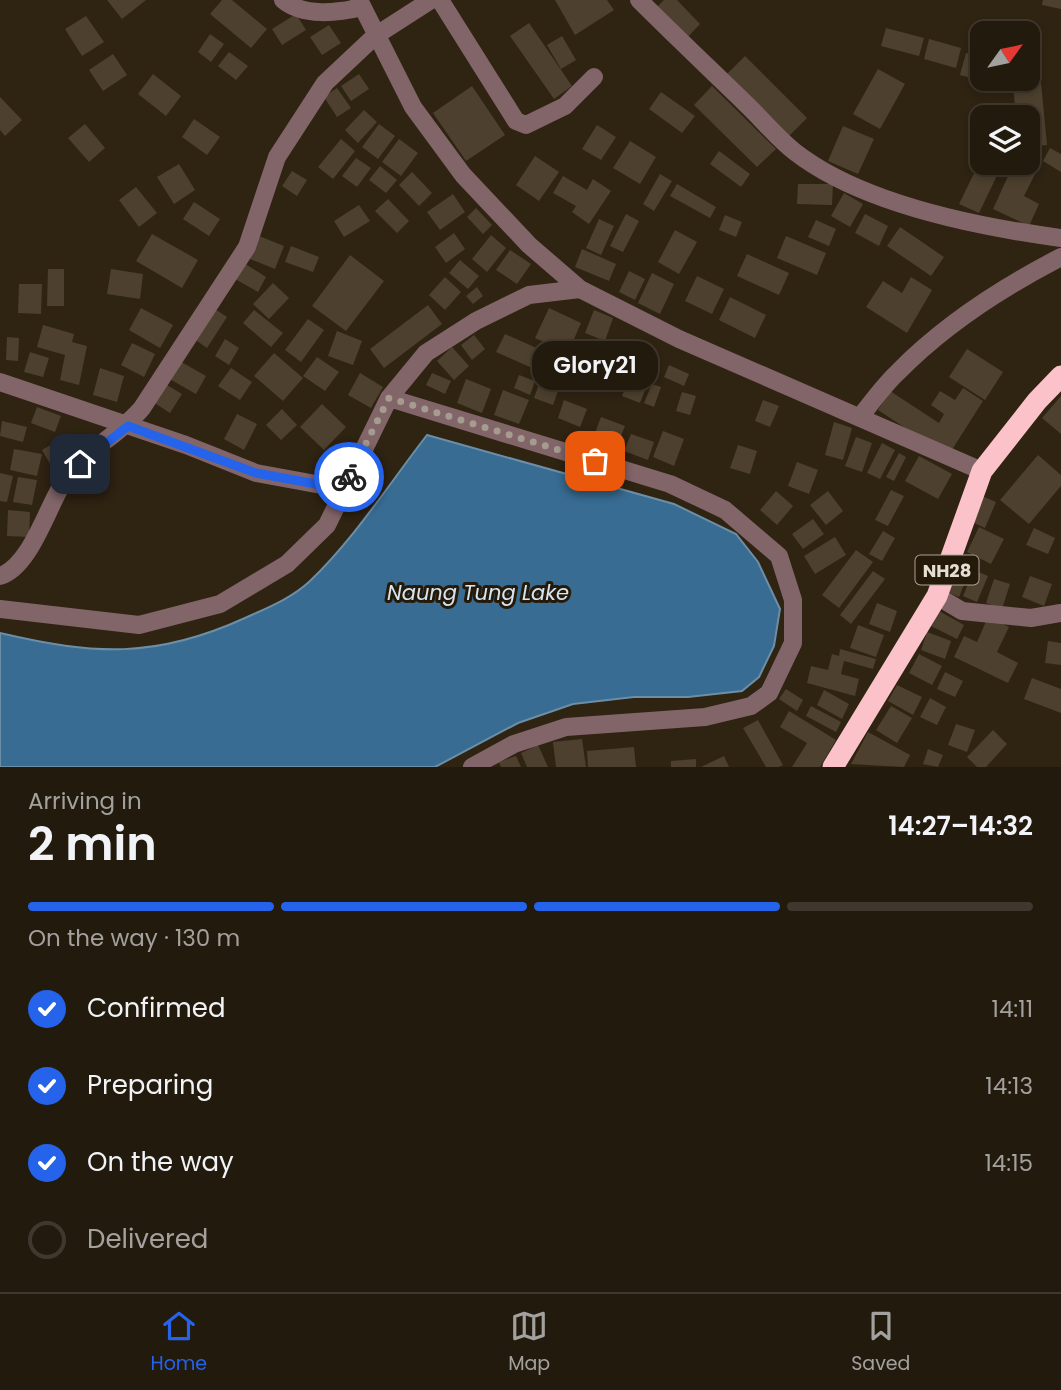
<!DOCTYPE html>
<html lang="en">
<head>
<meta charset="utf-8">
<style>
	body { margin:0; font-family:Poppins,sans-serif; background:#2b2317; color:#f1f3f6; height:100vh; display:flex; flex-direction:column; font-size:26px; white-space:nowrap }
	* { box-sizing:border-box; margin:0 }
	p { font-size:23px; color:#a3a19e }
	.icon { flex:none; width:38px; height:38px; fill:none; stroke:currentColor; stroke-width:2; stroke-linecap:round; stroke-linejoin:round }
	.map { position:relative; height:767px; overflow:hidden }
	.panel { display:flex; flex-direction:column; background:#231a0e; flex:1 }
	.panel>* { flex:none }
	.needle { width:46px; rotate:57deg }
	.buttons { position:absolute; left:970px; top:21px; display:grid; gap:14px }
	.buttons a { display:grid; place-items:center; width:70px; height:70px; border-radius:14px; background:#231a0e; box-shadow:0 4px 10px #0003,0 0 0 2px #40382e; font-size:35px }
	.pin { position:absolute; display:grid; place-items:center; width:60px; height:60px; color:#fff; margin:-30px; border-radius:14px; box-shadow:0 4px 10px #0006 }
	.courier { position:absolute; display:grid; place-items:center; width:70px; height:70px; margin:-35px; border:5px solid #2563eb; border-radius:50%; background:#fff; color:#222; box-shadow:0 2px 9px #0007 }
	.bubble { position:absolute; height:49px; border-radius:21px; background:#231a0e; box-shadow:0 4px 10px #0003,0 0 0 2px #40382e; font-size:23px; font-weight:600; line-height:49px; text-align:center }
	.head em { font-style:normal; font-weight:600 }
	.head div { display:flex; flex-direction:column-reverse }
	.head { display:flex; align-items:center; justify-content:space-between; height:119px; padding:0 28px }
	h1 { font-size:46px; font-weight:600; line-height:52px }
	.bar { display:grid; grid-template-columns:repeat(4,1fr); gap:10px 7px; align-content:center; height:84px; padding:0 28px }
	.bar i { height:9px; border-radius:5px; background:#40382e }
	.bar .active { background:#2563eb }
	.bar p { grid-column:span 4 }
	ol { padding:0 28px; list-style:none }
	li { display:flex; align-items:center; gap:21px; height:77px }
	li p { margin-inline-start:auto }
	li .icon { padding:7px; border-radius:50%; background:#2563eb; color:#fff; stroke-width:4 }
	li:last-child { color:#a3a19e }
	li i { width:38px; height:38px; border:4px solid #40382e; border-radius:50% }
	.dock { display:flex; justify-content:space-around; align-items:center; height:98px; border-top:2px solid #40382e; background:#231a0e; font-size:19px; color:#a3a19e }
	.dock a { display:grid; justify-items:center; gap:4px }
	.dock .active { color:#2563eb }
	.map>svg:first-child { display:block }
</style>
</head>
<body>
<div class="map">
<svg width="1061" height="767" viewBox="0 0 1061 767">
	<rect width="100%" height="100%" fill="#2f2312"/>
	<!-- water -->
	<path fill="#386c93" stroke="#6c8ea6" stroke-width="2" d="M427,435L674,504L736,534L758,562L780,609L774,646L759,677L742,691L688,697H634L573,704L518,723L435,767H0V633C94,655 155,659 245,618C267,608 292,598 310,581C354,539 389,484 427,435Z"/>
	<!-- building -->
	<path fill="#4d402e" d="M107,0H146L122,19Z
		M222,0H232L267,29L251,48L210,14Z
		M555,0H607L614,10L575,35Z
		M664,0H677L700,24L686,39L656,8Z
		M1043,0H1061V9L1042,5Z
		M296,14L306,30L282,45L272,29Z
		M86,16L104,42L82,56L65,29Z
		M529,23L572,86L554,99L510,36Z
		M329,25L341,43L322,55L310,37Z
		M886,28L924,38L919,56L881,46Z
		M210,34L224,44L211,62L198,52Z
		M562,36L576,60L561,69L547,45Z
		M929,39L961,48L956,68L924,59Z
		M229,52L248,66L236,80L218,66Z
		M966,53L982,57V79H998L997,85L960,75Z
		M113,54L127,75L103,91L89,70Z
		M745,56L807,118L788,137L726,75Z
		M878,69L905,84L880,129L853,114Z
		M153,74L181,96L166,116L138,94Z
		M359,74L369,89L351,101L341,86Z
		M1041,82L1047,145L1027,147V117H1016L1013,84Z
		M472,86L505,135L466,161L433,113Z
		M712,86L776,149L757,167L694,105Z
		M337,88L351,108L337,117L324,97Z
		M661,92L695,116L682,133L649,109Z
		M0,97L22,120L5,136L0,130Z
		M364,110L377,122L358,143L345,130Z
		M194,119L220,137L207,155L182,137Z
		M85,124L105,148L89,162L68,138Z
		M379,124L395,136L378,159L362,147Z
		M597,125L616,137L601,160L582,149Z
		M843,126L874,139L858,174L828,161Z
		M341,139L355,151L333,179L318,167Z
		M399,139L418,153L401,176L382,162Z
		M630,141L656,157L640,184L613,168Z
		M1050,148L1061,154V172L1043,161Z
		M719,151L750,174L741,187L710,164Z
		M535,156L559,172L539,201L516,185Z
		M982,157V163H1003L979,213L959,204Z
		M1027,157L1040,164L1024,196L1039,204L1029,226L993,209L1014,163H1027Z
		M356,158L371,168L357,187L342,176Z
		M179,164L195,190L174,204L157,177Z
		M380,166L397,180L386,193L369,180Z
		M292,171L307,180L297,196L282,186Z
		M412,172L432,193L419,206L399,185Z
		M660,174L672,181L654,211L643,204Z
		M563,176L587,190L593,179L611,191L589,224L572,212L576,206L553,193Z
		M677,184L716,207L710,218L670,196Z
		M798,184H833L832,205L797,204Z
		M136,187L157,213L139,227L119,200Z
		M844,193L863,204L850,227L831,216Z
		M453,194L465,212L440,230L427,212Z
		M388,199L409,221L397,233L375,211Z
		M194,202L220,219L209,236L183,219Z
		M359,205L370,221L344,237L334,221Z
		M476,208L492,225L483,234L467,217Z
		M626,214L639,221L623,252L610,246Z
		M865,214L888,226L879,246L855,233Z
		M725,215L742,222L736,237L719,230Z
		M599,219L614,226L601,255L586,248Z
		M816,220L836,229L829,246L808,237Z
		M900,227L944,257L931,276L887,246Z
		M675,230L697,242L679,274L658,262Z
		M454,233L465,249L446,263L435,247Z
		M152,234L198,260L182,288L136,261Z
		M491,235L506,248L487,272L472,259Z
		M259,236L284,246L275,269L250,259Z
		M786,236L826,253L817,275L777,258Z
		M291,246L319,257L313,272L285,262Z
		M582,249L616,264L609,281L575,267Z
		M510,250L531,264L517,284L496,270Z
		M747,254L789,273L779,295L737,276Z
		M350,255L384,281L346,331L312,306Z
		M460,260L479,276L468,289L449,273Z
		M244,263L266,277L258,292L235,279Z
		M48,269H64V306H47Z
		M111,269L143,274L140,299L107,294Z
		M629,271L645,279L635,300L619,292Z
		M652,273L674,284L660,314L638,303Z
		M697,276L724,289L712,314L685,301Z
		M445,277L461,292L445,310L429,295Z
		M911,277L932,290L907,333L866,307L883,281L902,293Z
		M273,283L289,298L269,319L253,304Z
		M19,284H42L41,314L18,313Z
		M477,287L483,296L473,304L466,296Z
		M730,297L766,315L755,338L719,320Z
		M428,305L442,324L384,368L370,349Z
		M141,308L173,325L160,348L129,330Z
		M549,308L581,323L568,353L535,338Z
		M215,309L227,317L207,348L194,339Z
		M254,310L283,333L271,347L243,323Z
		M594,310L613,318L605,341L585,333Z
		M308,319L324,330L301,362L285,350Z
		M43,325L74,334L72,342L87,346L79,385L60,380L65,355L37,347Z
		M337,331L362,341L353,365L328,356Z
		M505,334L541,350L532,368L496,352Z
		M474,335L485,349L472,360L461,345Z
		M7,337L19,338L18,361L6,360Z
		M225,339L239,348L229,365L215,356Z
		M627,341L653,353L643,375L620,364L609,390L598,386L609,356L618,360Z
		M132,343L155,354L144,377L121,365Z
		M452,347L469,366L454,380L437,361Z
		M967,349L1003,372L985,400L949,377Z
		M30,352L49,358L43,377L24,372Z
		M274,353L303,378L283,401L254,376Z
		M317,357L339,372L325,391L303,376Z
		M556,357L590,370L582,392L548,379Z
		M178,360L206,376L196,394L168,378Z
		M669,365L689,374L684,386L664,377Z
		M100,368L124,376L117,402L93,395Z
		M231,368L252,382L240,400L218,386Z
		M360,373L383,387L371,408L348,395Z
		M432,373L451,381L445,394L426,385Z
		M519,375L535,381L530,395L514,388Z
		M629,378L647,385L640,403L622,396Z
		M466,379L491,389L482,413L457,403Z
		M540,381L559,388L553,405L534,398Z
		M162,382L182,394L170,413L150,400Z
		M652,384L661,387L654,407L644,403Z
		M963,388L983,401L948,456L878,410L890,391L939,423L944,414L931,405L940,391L955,400Z
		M503,390L529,400L519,424L494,415Z
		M682,392L696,396L690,415L676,411Z
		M1061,396V434L1042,418Z
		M564,400L587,409L580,427L558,418Z
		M763,400L779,406L770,427L755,421Z
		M322,404L346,427L324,450L300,427Z
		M37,407L61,416L55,432L31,423Z
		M282,409L297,425L281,440L266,425Z
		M237,414L257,424L244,450L224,439Z
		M601,417L625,426L615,450L592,441Z
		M2,421L27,427L23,442L0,436Z
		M834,422L852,428L843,460L825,455Z
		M663,431L684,439L674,466L653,457Z
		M631,434L654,442L648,460L624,451Z
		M66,436L77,456L53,469L42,450Z
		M856,437L872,443L862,472L845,466Z
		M882,443L895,450L880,479L867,473Z
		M738,445L757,451L750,474L730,468Z
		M14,449L42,454L37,476L10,470Z
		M899,453L906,457L894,481L886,477Z
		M1038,455L1061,475V486L1029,524L1000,500Z
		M919,456L952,474L938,499L905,481Z
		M797,462L818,470L809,494L788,486Z
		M0,473L13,476L7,502L0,501Z
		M18,477L37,480L32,505L13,502Z
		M891,490L904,496L888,526L875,520Z
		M776,491L793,506L777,525L760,510Z
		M828,491L843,511L826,525L810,505Z
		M982,496L996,502L985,528L972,522Z
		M8,510L30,512L29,537L7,536Z
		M813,519L824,534L803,549L792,534Z
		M979,527L1004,539L991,564L967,552Z
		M1034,528L1055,538L1048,554L1026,545Z
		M883,531L895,538L882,561L869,554Z
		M835,537L846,555L815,574L804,556Z
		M856,550L873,562L839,608L822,595Z
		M957,564L970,570L959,597L946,591Z
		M974,570L988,576L977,602L963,596Z
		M873,571L885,579L851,624L840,615Z
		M1030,576L1052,584L1044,606L1022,597Z
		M994,579L1010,584L1002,609L986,603Z
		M877,603L897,611L890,632L869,624Z
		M939,611L964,625L957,639L931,626Z
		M988,617L1009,627L997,652L1018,663L1008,683L954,657L964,636L977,642Z
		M858,625L884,635L876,657L850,648Z
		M927,632L951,641L945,659L921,650Z
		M1048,641L1061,643V665L1045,663Z
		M840,649L876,659L873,669L844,661L841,674L859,679L855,696L807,683L811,666L828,670L832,654L839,656Z
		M919,654L942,666L932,685L909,673Z
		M945,672L963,681L955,697L937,689Z
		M1032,678L1061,689V713L1024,699Z
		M897,685L922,697L913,715L888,701Z
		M786,689L803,700L797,711L779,699Z
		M824,690L849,704L842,719L817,705Z
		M930,698L946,707L937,725L920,717Z
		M811,706L841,722L836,732L806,716Z
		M891,706L912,718L897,743L876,730Z
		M789,711L836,740L820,767H792L807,743L780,727Z
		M758,720L783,765L779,767H766L743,728Z
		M956,724L975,730L967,752L948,745Z
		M993,730L1007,744L986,767H977L967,757Z
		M868,732L910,755L904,767L851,764Z
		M582,739L586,767H556L553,742Z
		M538,745L548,767H527L521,753Z
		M634,747L636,767H588L587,751Z
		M928,749L943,755L938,767L923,764Z
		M516,756L521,767H501L499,762Z
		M724,756L729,767H701Z
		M696,759V767H671V761Z"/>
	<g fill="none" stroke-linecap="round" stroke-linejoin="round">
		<!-- minor -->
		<path stroke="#826569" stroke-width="18" d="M283,0C303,17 338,13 362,7
			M359,0L413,107L463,175L529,245L580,289L679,339L982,471
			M440,0L516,121L526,125L565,106L594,77
			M639,0C674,35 710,69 746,104C762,119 777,138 795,152C862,204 979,227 1061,238
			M0,382L186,445L256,473L343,489
			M389,398L670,484L725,510L779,556L793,600V643L769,693L751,706L705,717L566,727L514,744L472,767
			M860,417C872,402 884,385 898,372C944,325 1003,287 1061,257
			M0,576C30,567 47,508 63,483C81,452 120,435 142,408L247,247L277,157L325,83L375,36L431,0
			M937,596L962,611L1031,618L1061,613
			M0,609L139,625L220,604L287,564L327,525L389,398L426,353L476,321L529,295L580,289"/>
		<!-- highway -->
		<path stroke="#fcc2ca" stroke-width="21" d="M833,767L937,596L982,471L1037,401L1061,376"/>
	</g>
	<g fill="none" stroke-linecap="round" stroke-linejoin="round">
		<!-- done -->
		<path stroke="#a59c8f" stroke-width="7" stroke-dasharray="0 12.6" d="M349,477L389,398L595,461"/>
		<!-- route -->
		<path stroke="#2563eb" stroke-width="9" d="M80,464L128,426L256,473L343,489L349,477"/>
	</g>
	<g text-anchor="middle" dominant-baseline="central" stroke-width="6" stroke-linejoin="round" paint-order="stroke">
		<!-- shield labels -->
		<rect fill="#251a09" stroke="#aba296" stroke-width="2" x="915.5" y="555.5" width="63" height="29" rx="5"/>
		<g font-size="18" font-weight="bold" fill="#e4ddd2">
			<text x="947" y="570">NH28</text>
		</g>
		<!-- water labels -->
		<g font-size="21" font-style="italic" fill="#d7e5f1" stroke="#251a09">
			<text x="478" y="592">Naung Tung Lake</text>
		</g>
	</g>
</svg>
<div class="buttons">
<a><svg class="needle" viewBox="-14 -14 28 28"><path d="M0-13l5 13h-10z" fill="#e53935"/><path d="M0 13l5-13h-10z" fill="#a3a19e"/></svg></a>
<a><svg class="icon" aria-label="layers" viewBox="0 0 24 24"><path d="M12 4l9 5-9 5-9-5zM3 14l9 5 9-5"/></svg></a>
</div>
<div class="pin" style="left:595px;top:461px;background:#ea580c"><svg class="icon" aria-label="bag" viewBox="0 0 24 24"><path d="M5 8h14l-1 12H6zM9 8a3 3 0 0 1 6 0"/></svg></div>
<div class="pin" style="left:80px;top:464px;background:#1f2937"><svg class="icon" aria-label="home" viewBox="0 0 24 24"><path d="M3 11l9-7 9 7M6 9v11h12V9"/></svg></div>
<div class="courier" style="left:349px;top:477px"><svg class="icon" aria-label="bike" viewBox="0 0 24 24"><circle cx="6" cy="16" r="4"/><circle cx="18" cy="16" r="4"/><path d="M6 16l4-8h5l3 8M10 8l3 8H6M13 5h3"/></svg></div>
<div class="bubble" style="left:532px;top:341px;width:126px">Glory21</div>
</div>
<section class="panel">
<div class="head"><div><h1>2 min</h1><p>Arriving in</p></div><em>14:27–14:32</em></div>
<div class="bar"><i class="active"></i><i class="active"></i><i class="active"></i><i></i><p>On the way · 130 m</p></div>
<ol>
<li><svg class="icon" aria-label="check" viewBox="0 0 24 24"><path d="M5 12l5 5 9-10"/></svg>Confirmed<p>14:11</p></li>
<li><svg class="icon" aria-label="check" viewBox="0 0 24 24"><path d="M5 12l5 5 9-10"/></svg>Preparing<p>14:13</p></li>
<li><svg class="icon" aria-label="check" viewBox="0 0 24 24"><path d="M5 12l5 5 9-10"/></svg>On the way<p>14:15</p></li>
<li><i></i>Delivered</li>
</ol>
</section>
<nav class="dock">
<a class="active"><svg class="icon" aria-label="home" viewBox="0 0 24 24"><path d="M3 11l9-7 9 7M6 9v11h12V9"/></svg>Home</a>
<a><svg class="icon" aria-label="map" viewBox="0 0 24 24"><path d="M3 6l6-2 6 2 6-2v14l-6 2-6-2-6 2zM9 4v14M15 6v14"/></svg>Map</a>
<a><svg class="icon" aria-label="saved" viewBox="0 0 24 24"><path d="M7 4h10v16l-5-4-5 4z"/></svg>Saved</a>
</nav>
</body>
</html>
